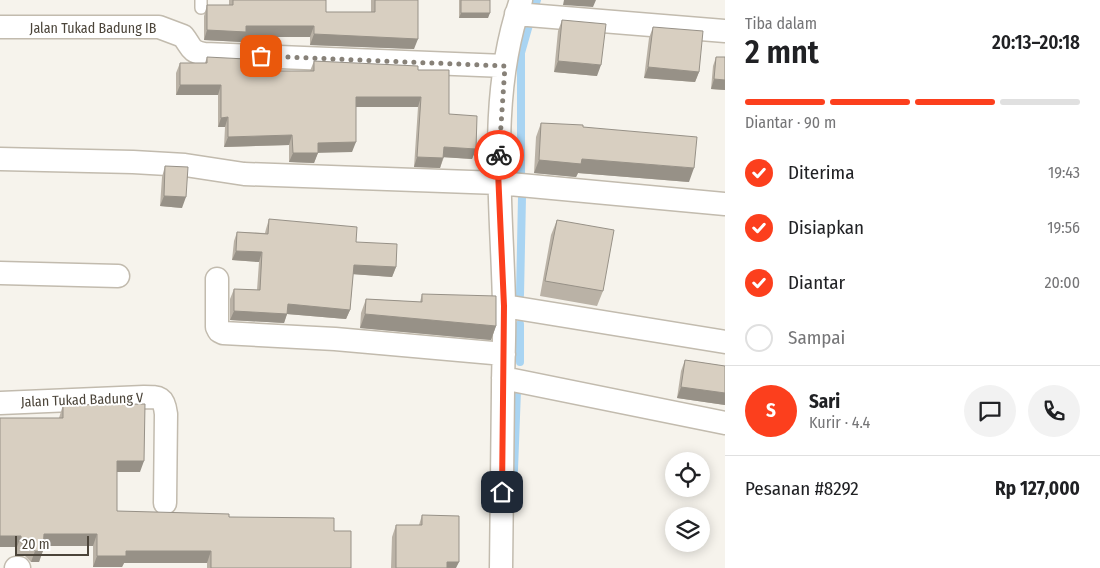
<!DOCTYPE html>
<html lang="id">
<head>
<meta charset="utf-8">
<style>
	body { margin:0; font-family:"Fira Sans Condensed",sans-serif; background:#f2f2f2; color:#202124; height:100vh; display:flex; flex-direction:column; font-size:19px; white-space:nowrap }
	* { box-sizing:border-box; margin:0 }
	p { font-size:16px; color:#757577 }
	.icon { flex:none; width:28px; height:28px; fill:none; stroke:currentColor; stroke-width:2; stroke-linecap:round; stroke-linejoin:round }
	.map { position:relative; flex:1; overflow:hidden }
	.panel { display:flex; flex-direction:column; background:#fff; width:375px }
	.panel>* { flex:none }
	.controls { position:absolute; left:665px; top:452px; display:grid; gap:10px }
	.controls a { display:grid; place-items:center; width:45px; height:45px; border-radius:50%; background:#fff; box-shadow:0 2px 12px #0003; font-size:25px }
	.scale { position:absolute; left:15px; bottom:12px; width:74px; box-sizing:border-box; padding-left:5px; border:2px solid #4b4439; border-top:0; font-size:14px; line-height:18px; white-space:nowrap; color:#4b4439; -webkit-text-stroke:4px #fff; paint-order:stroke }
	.pin { position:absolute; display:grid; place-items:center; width:42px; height:42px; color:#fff; margin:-21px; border-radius:10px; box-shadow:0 2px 8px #0006 }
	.courier { position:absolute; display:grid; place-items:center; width:50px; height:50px; margin:-25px; border:4px solid #fc3f1d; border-radius:50%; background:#fff; color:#222; box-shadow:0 1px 6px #0007 }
	.summary em { font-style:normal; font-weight:600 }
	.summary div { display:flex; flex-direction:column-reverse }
	.summary { display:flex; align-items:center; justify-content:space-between; height:85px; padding:0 20px }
	h1 { font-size:32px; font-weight:600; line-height:38px }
	.bar { display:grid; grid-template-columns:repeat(4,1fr); gap:8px 5px; align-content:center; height:60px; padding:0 20px }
	.bar i { height:6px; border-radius:4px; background:#e0e0e0 }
	.bar .selected { background:#fc3f1d }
	.bar p { grid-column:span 4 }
	.line { display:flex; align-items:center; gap:12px; padding:0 20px; border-top:1px solid #e0e0e0 }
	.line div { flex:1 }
	.round { display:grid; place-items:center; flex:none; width:52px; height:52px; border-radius:26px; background:#f2f2f2 }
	ol { padding:0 20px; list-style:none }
	li { display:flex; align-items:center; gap:15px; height:55px }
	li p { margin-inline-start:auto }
	li .icon { padding:5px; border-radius:50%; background:#fc3f1d; color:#fff; stroke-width:4 }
	li:last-child { color:#757577 }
	li i { width:28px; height:28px; border:2px solid #e0e0e0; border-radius:50% }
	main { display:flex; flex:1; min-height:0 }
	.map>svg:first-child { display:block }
</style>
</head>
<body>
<main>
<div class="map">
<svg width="725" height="568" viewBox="0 0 725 568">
	<rect width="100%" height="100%" fill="#f6f3ec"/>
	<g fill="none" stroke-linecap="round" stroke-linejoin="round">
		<!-- stream -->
		<path stroke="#a9d4f2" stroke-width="8" d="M536,3L537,0
			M521,175V53L529,25
			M520,295L522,197
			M520,362V324
			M513,496L517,390"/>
		<defs>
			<path id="lane" d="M201,0V8"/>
			<path id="street" d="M516,14L725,31
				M0,27H159L183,36C192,47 189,51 204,54L505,66
				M0,159L133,162L185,165L244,174L499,183L725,204
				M0,273L118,276
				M217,279V327L219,331L223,333L335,339L504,354
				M504,306L725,342
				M503,378L725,423
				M0,403L144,397C160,397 164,397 166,414L165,503
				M16,568H19
				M501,568C502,509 502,450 503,390C503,362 505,332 504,304C502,203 487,97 521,0"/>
		</defs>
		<!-- lane casing -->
		<use href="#lane" stroke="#c2bbae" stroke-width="14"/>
		<!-- street casing -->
		<use href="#street" stroke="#c2bbae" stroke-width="25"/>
		<!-- lane -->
		<use href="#lane" stroke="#fff" stroke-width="11"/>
		<!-- street -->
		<use href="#street" stroke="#fff" stroke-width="22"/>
	</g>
	<!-- wall -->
	<path fill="#bab2a6" d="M229,0H326V12H371V0H418L414,49L310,45V37H244L242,42L204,40V16L207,5H229Z
		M459,0H490L488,18H459Z
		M562,20L597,76L554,72L558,31Z
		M653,27L699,72L695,82L644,78L649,38Z
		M207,57L246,71H310L314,61L418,70L449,114L476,149L472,159L444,157L440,168L414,167L418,107H356L352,152H318L314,163L289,162V145L224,147L225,127H218V95H176V73L180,63H205Z
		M716,57H725V90L711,89L713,66Z
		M541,123L583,127L689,182L578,173L576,177L534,173L536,137Z
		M165,166L182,208L160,206L162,177Z
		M269,219L356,242L396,267L392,277L353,274L350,310L346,319L287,314L284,323L230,320V299L234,289L257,290L259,262L232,260L234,241L237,232L265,233L266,229Z
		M557,220L603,291L597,306L540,296L551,235Z
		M422,294L496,326L491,340L360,328L361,313L366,299L420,302Z
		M685,360L725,366V405L677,398L681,371Z
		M63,405L140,472H117V511L229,517L334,531L351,568H207V563H124L122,567H93V546H43L39,562H31L25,556L17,555V547H0V418H59Z
		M422,515L456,568H391L392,537L396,525H419Z"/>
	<!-- shaded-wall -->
	<path fill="#979187" d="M564,0H596L593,7L563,5Z
		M461,13H490L488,18H459Z
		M246,26H314L310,37H244L242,42L204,40L207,30Z
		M314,34L418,39L414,49L310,45Z
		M558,61L601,65L597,76L554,72Z
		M648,67L699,72L695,82L644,78Z
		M714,79L725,80V90L711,89Z
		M180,85H221L218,95H176Z
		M356,97H421L418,107H352Z
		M228,117L225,127H218L221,118Z
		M292,135L289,145L224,147L228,137Z
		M356,142L352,152L314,153L318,143Z
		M444,147L476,149L472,159L440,157Z
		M293,153H318L314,163L289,162Z
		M417,157L443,158L440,168L414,167Z
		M582,159L694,168L689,182L578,173L576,177L534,173L539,160Z
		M164,196L186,197L182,208L160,206Z
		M236,251L262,252L259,262L232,260Z
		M354,265L396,267L392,277L351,274Z
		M288,304L350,310L346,319L287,314L284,323L230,320L234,311Z
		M365,314L496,326L491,340L360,328Z
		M681,387L725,393V405L677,398Z
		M117,461H144L140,472H113Z
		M44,534H97L93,546H39Z
		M0,536H21L17,547H0Z
		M35,551H43L39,562H31Z
		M126,551H211L207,563H124L122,567H93L97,556Z
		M447,562H459L456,568H445Z"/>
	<!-- building -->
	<path fill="#d8cfc1" stroke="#979187" d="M233,0H326V12H375V0H418V39L314,34V26H246V32L207,30V5H233Z
		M461,0H490V13H461Z
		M562,20L606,24L601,65L558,61Z
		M653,27L703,31L699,72L648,67Z
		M207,57L246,59V71H314V61L418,66V70H449V114L477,116L476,149L444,147L443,158L417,157L421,97H356V142L318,143V153H293L292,135L228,137V117L221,118V85H180V63H207Z
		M716,57H725V80L714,79Z
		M541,123L583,125V127L697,137L694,168L582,159L581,164L539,160Z
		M165,166L188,167L186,197L164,196Z
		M269,219L357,227L356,242L397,244L396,267L354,265L350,310L288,304L287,314L234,311V289L260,290L262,252L236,251L237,232L268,234Z
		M557,220L614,230L603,291L545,281Z
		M422,294L496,296V326L365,314L366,299L422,302Z
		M685,360L725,366V393L681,387Z
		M145,404L144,461H117V511L229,514V517L334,518V531H351V568H211V551H126V556H97V534H44L43,551H35L29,545L21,543V536H0V418H63V405Z
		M422,515L459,516V562H447V568H396V525H422Z"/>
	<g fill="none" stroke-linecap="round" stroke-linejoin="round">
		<!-- done -->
		<path stroke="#878178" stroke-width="5" stroke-dasharray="0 9" d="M261,56L505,66L499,155"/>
		<!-- route -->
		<path stroke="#fc3f1d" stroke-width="6" d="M499,155L498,171L504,306L502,492"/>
	</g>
	<g text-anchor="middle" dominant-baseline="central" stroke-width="4" stroke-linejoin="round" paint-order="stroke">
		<!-- street labels -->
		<g font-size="14" fill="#4b4439" stroke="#fff">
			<text x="93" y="28">Jalan Tukad Badung IB</text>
			<text transform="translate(82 400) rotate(-2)">Jalan Tukad Badung V</text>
		</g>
	</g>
</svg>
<div class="controls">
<a><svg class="icon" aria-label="locate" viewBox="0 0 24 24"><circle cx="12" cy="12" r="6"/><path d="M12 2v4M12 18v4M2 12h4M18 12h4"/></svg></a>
<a><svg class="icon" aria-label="layers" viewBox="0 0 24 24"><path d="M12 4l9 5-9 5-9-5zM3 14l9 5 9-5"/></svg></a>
</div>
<div class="scale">20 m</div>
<div class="pin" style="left:261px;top:56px;background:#ea580c"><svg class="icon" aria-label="bag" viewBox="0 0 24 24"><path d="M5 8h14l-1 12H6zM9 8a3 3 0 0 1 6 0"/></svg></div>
<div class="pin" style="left:502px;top:492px;background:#1f2937"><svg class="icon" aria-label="home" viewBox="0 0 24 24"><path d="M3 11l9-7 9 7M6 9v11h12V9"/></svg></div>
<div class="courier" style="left:499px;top:155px"><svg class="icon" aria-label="bike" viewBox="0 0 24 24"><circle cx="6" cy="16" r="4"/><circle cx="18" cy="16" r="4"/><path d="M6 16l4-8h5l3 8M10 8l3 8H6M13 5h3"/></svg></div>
</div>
<section class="panel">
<div class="summary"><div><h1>2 mnt</h1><p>Tiba dalam</p></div><em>20:13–20:18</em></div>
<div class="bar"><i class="selected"></i><i class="selected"></i><i class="selected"></i><i></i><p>Diantar · 90 m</p></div>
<ol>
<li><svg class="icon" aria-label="check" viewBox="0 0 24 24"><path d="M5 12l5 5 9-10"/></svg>Diterima<p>19:43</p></li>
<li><svg class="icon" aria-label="check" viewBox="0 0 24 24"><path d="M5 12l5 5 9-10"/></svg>Disiapkan<p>19:56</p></li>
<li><svg class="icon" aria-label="check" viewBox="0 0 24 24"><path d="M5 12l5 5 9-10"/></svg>Diantar<p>20:00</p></li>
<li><i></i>Sampai</li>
</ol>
<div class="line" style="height:90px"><b class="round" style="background:#fc3f1d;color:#fff">S</b><div><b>Sari</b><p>Kurir · 4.4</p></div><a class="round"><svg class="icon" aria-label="chat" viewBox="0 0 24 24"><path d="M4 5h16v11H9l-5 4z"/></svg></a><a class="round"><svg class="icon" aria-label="phone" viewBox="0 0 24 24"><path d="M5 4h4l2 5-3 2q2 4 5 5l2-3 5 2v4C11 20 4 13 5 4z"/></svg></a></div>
<div class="line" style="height:65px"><div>Pesanan #8292</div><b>Rp 127,000</b></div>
</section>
</main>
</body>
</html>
